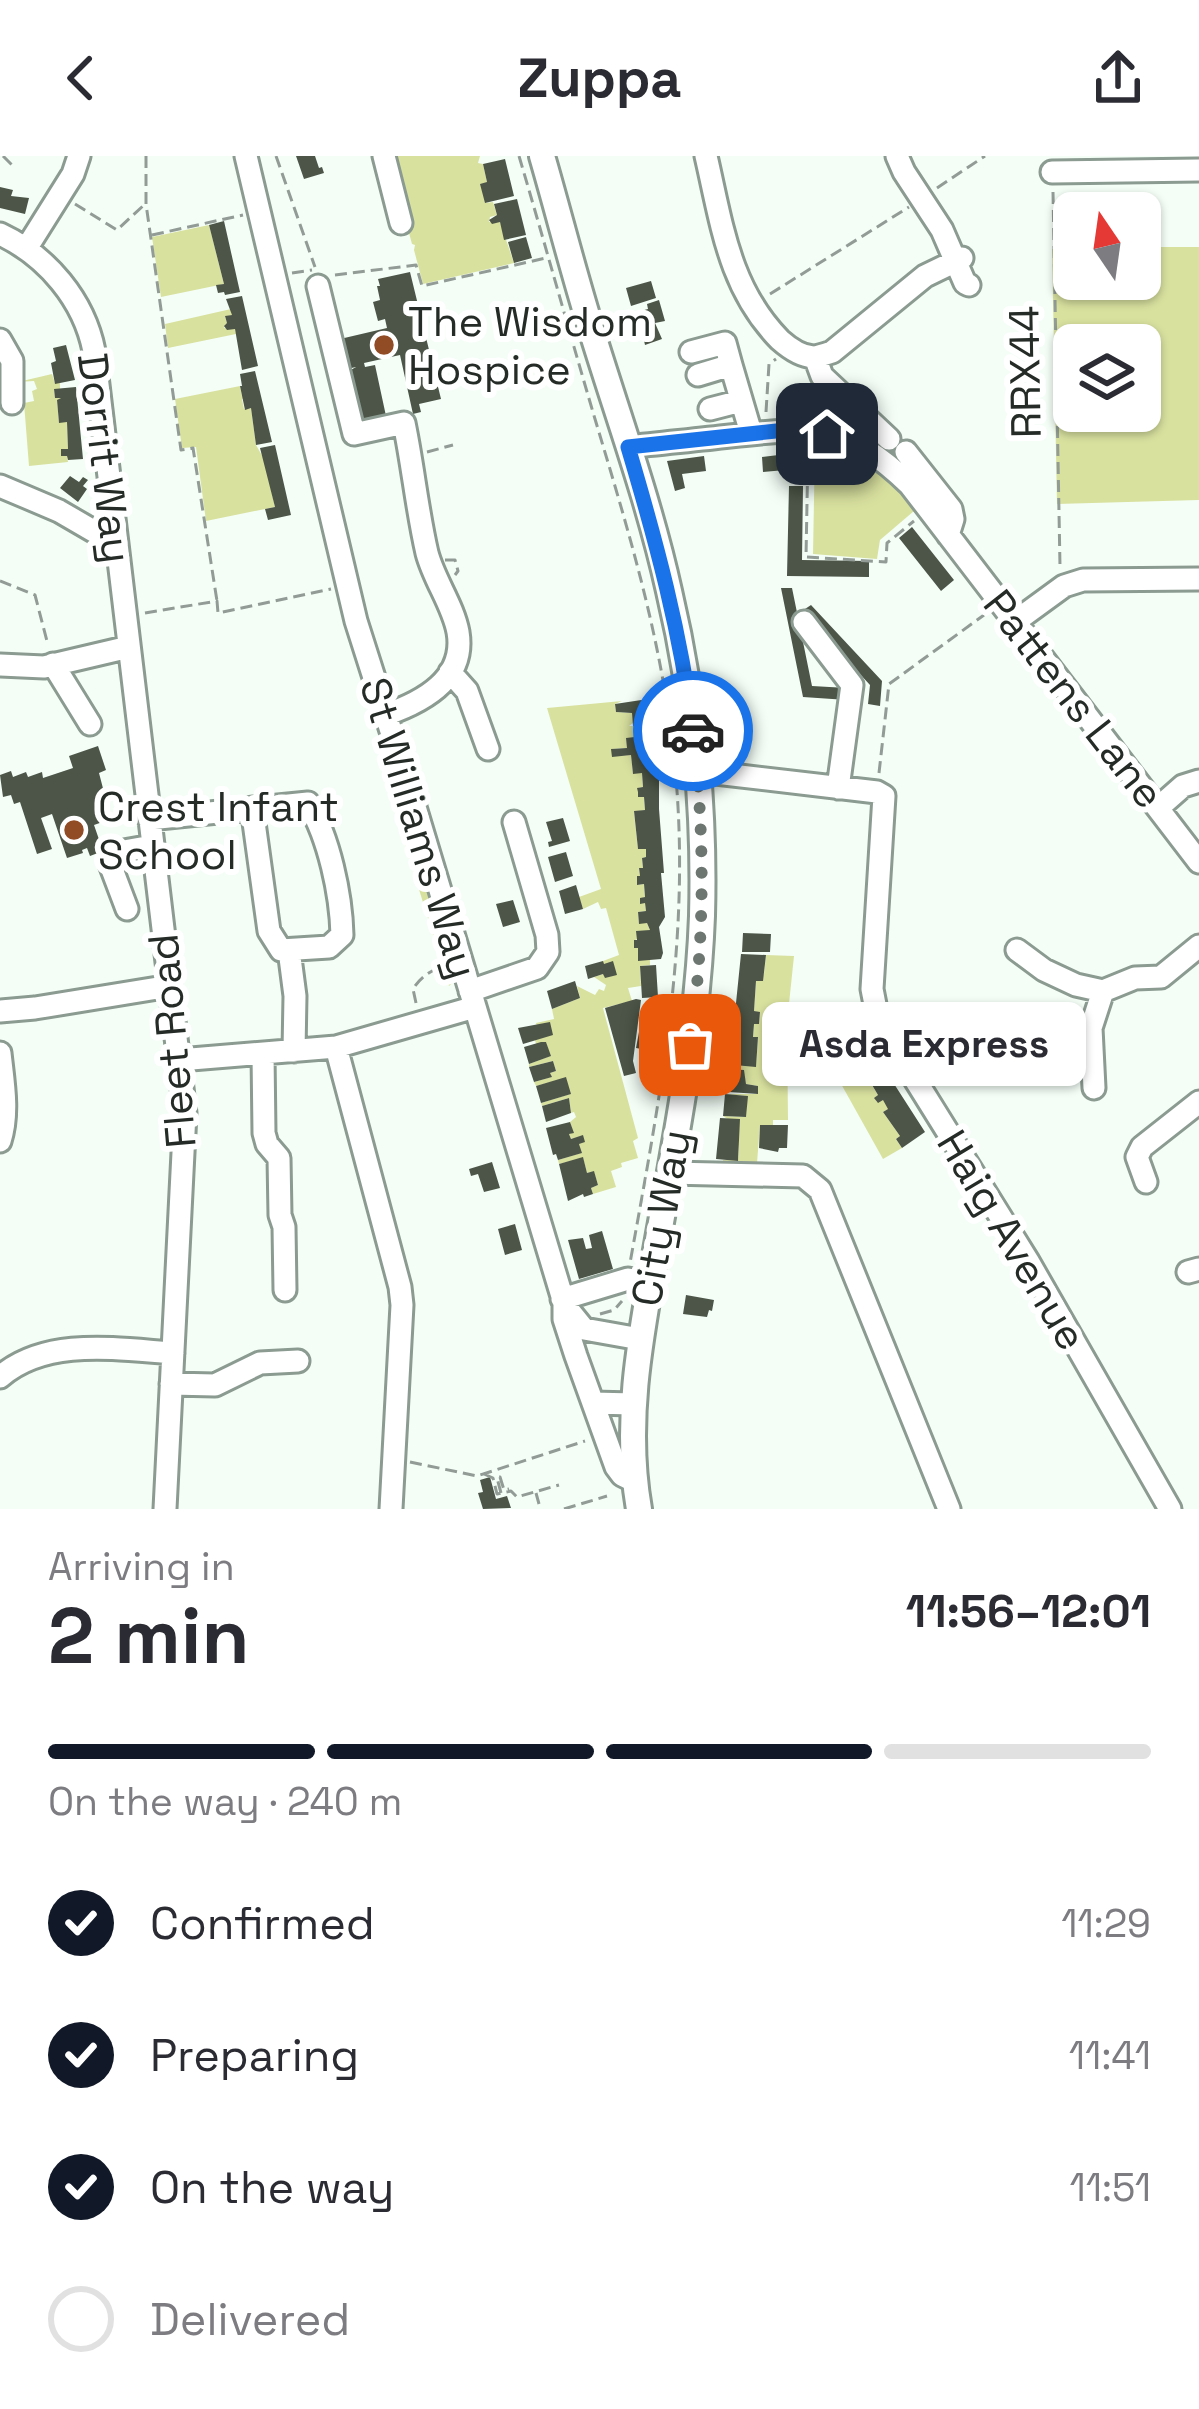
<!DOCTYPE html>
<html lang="en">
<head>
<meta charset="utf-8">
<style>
	body { margin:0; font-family:"Space Grotesk",sans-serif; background:#f7f7f7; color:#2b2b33; height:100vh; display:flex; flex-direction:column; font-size:45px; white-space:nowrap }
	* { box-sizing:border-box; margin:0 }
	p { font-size:39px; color:#7c7c81 }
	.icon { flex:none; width:66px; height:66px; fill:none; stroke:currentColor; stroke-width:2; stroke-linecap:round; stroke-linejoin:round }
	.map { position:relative; height:1353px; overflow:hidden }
	.side { display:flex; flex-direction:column; background:#fff; flex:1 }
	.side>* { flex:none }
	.needle { width:78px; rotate:347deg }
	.controls { position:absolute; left:1053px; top:36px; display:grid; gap:24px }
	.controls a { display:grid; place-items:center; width:108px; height:108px; border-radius:18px; background:#fff; box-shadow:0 3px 9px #0004; font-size:60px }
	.pin { position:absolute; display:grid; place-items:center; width:102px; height:102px; color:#fff; margin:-51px; border-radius:24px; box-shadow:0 6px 18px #0006 }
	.courier { position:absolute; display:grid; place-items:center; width:120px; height:120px; margin:-60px; border:9px solid #1a73e8; border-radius:50%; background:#fff; color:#222; box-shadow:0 3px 15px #0007 }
	.bubble { position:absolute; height:84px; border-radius:18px; background:#fff; box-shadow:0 3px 9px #0004; font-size:39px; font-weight:800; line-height:84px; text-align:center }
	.headline em { font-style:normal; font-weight:800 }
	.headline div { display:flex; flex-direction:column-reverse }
	.headline { display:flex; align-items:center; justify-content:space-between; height:204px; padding:0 48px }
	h1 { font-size:78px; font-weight:800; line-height:90px }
	.bar { display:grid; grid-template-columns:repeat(4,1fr); gap:18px 12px; align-content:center; height:144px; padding:0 48px }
	.bar i { height:15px; border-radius:9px; background:#e1e1e2 }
	.bar .selected { background:#111827 }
	.bar p { grid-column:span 4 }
	ol { padding:0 48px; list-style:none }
	li { display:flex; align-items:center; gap:36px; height:132px }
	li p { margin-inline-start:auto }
	li .icon { padding:12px; border-radius:50%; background:#111827; color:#fff; stroke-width:4 }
	li:last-child { color:#7c7c81 }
	li i { width:66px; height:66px; border:6px solid #e1e1e2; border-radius:50% }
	header { display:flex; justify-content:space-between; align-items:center; height:156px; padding:0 48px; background:#fff; font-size:54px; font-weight:800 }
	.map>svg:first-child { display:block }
</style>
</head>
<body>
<header><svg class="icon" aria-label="back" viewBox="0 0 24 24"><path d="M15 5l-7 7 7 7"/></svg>Zuppa<svg class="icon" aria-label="share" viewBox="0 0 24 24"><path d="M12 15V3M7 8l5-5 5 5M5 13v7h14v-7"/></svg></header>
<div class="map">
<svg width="1199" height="1353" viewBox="0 0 1199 1353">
	<rect width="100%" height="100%" fill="#f4fef7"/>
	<!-- green -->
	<path fill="#d9e19f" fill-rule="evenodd" d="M388,0H480L478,7L483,8L487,26L486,47L493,46L497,59L490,61L489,66H500L514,107L423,128L414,94L415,89L412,88Z
		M209,69L224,128L161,141L152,81Z
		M1140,91H1199V344L1057,348L1052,93L1074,92V123H1140ZM1074,189H1140V255H1074Z
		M231,153L232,159L225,161L227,166H233L226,168L224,172L235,173L236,178L168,192L165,168Z
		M52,218L55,227L60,226V233L54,234L55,241L61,242L57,245L59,266H67L68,293L61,294V300H67L68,306L29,310L24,247L34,245L32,235L37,233L34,225L18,226Z
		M240,230L242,240L248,241L242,243L244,253L251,252L256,289L264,303L275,351L206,365L196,291L182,292L175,243Z
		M815,288C858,298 889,318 914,355L880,384L877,403L813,398Z
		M622,545L615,548L616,556L632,557L633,567L629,570H634L635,581L627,592L612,593V600L631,599L633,617H642L643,631L638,632V641H644L645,654L634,656L638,693H646V701L642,702L643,712H639L640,720L637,721L638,729L644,728L645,741L640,743L641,747H645L646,755L638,756L639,767H647L650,774L634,785V792H638V804H650V809L640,810L641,830L628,832L632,845L603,852L638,982L633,985L638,1002L621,1007L622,1011L611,1015L616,1031L593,1038L591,1032L598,1029L594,1016L587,1017L583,1002L559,1008L558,1004L581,997L579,988L583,980L571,983L569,978L573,976L570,966L576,961L574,956L571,957L569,942L542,950L541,947L570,938L566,922L536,930L534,926L551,921L550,917L556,915L553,905L529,911V908L550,900L546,886L536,888L535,884L550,867L537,870L536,867L554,863L552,853L580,842L577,830L595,839L599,833L604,835L606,829L594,821L603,818V805L619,799L606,752L601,753L598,746L583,753L579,741L601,733L547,552Z
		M385,624L400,645L454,825L449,830Z
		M766,799L794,800L787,867L788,964H773V969H760L757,1007L723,1006V1004H738C740,988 739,969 723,960L746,961L747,940L725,938H758V930L746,928L743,914L733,913L734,909L756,910L758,882L753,881L754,868H759L760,857L754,855L756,825L764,818Z
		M840,857L833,861L835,870L849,873L841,878L847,888L843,891L846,896L850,893L865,917L862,920L867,921L878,939L875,942L877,946L897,934L888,953L883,956L900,980L896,983L902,992L883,1003L845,935L840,926L837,927L797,863Z"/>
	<!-- building -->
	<path fill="#4c5547" d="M296,0H315L319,12L322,11L324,17L304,23Z
		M505,3L514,40L485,47L480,28L487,26L483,8Z
		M0,31L13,34L11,40L29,42L25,58L0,52Z
		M517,43L526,79L504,84L500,66L492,68L489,64L497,59L494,48Z
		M224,65L240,136L225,139L224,136L218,137L216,129L224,128L209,69Z
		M526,81L532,102L514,107L508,86Z
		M410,116L441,243L419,248L421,256L413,258L400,199L364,207L365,211L375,209L386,260L360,266L349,215L356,211L347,213L340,183L387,172L385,163L378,165L373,146L380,144L377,130H380L378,123Z
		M651,125L656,142L631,150L626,132Z
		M242,140L258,210L242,214L235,173L227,174L224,170L227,167L225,160L232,159L226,143Z
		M659,144L665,165L655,167L662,183L645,189L643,180L637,179L634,168L639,164L637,156L648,153L647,148Z
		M66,189L75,224L55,228L51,207L56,205L53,192Z
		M255,215L272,286L256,289L251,252L245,254L240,230H242L240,218Z
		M76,231L83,303L68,304L67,300H61V293H68L67,266L59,267L57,244L61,242H55L54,233Z
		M275,289L291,359L268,364L265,353L275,351L260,292Z
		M795,297L796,313L763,316L762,301Z
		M704,300L706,315L682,318L685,332L675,335L667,305Z
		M70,320L79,326L83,321L88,324L83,330L87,333L78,346L60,332Z
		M789,330H803L802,404L869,405V421L787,420Z
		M912,371L954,424L941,435L899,382Z
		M781,432H792L812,530L847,532V544L803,541Z
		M811,449L882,525L880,550L868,548L870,529L809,463L813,461L805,453Z
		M648,543L650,569L633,570L632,557L616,556L615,548Z
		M659,573V653L664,717H661L665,761L659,771L663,797L661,803L638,805V792H634V784H637L636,775L650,774L647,767L639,768L638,756L646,755L645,747L640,748V742L645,741L644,728L637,729V720H640L639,712H643L642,702L646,701V693H638L634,655L645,654L644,641H638V636L637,632L643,631L642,617L633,618L631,599L612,601L611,593L627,592L626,582L635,581V575Z
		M98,590L106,614L99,617L111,663L94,669L103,695L90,700L87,692L82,694L83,697L67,702L52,658L41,662L52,693L37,698L20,646L14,648L11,639L3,641L0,619L11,615L13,621L26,616L28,621L42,616L43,622L73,612L69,600Z
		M563,662L570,685L549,691L548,686L552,685L546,666Z
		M566,696L573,720L555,726L548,701Z
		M576,729L583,753L565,758L559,735Z
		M513,744L520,766L503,771L496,748Z
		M743,777L771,778L770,796H742Z
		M741,798L766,799L763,825H756L754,855L760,856L759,868H754L753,881H758L756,911L734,909L736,847Z
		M603,805L604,808L613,805L617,819L605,822L603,818L588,823L585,810Z
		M656,809L658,841L642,842L640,810Z
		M575,825L580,842L552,853L547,835Z
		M636,843L641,844L633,905L636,917L624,920L605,852Z
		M642,860L670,864L665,897L636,892Z
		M550,866L553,879L523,888L518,872Z
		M849,873L852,878L859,873L862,878L925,976L902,992L896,983L900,980L883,956L888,953L883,944L878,947L874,942L878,939L865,917L850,893L846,896L843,891L847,888L840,878Z
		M541,886H546L551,900L529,908L524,891Z
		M553,905L556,915L550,917L552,921L534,926L529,911Z
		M730,913L744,914L746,928L758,930V938L729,936L728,925H725Z
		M566,921L571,938L541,947L536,930Z
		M725,938L748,940L746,961L723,960Z
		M569,942L571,957L546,966L542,950Z
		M720,962L740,963L738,1005L716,1003Z
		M570,966L574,977L569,978L571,983L583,979L585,986L579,988L582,997L558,1004L556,998L553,999L546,972Z
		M760,969H788L787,992H779L778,996L759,992Z
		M583,1001L587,1017L594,1015L598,1029L591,1032L593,1038L584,1041L583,1038L568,1045L559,1008Z
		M492,1006L500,1032L484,1036L478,1018L471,1020L469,1013Z
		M515,1068L522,1094L505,1099L498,1073Z
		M602,1075L613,1113L579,1123L568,1084L583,1082L586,1093L592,1092L589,1079Z
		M686,1139L714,1144L712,1155L709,1154L707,1161L683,1158Z
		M490,1321L496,1343L507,1340L511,1352L483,1353L478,1337L483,1336L480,1324Z"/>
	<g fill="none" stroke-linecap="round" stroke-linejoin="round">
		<defs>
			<path id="minor" d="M246,0L356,465L412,641L564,1147V1163L576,1200L616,1311L622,1319L634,1325
				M384,0L401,67
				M706,0C722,69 729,132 780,184C789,192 800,200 813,201C817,201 829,197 832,196L925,120L962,102
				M897,0L904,16L942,74L965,127L969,129
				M1052,16L1199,14
				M0,78C47,100 84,144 94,195L185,957L165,1353
				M26,93L73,18L79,0
				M318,130L354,278L404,267C413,310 417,354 427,397C434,424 453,449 458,476C466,523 423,546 385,559
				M0,184L12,205V247
				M691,196L725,187L731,209
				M815,201L822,220L889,283
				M698,219L731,209L751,277
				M710,253L741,245
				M628,291C662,287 696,284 730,280C813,271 847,268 910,329L1199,706
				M906,296L951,353L953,363L948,379
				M0,330L59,355L102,380L116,379
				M1016,465L1064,430L1083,424L1199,423
				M804,466L852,529L838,632
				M53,508L90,568
				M0,509L44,511L129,491
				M450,516L467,535L488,593
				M698,615L877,636L884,640L872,833L878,864L1028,1105L1170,1353
				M1158,652L1183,630L1199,625
				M149,663L308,647C329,682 341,738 342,779L329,791L281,794L269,775L252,652
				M127,753L110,708L111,701L118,696L152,690
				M289,794L295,840L294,895
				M1017,794L1044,814L1076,829L1103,835L1135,822L1161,821L1199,790
				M470,835L537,812L548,796L547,779L514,666
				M0,855L35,852L170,830
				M336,891L400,1131L402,1149L391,1353
				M0,897C3,925 9,957 0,985
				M263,898L264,977L267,988L279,1002L280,1059L284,1071L285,1134
				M179,904L336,891L475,851
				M1094,932L1091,872L1103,835
				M669,1017L803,1020L820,1034L949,1353
				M1146,1026L1137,1001L1142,991L1199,946
				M1188,1116L1199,1113
				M562,1143L628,1123L650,1127
				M567,1152L584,1173L640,1183
				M0,1221C46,1181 117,1193 173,1197
				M171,1228L215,1229L260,1207L298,1205
				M593,1247L633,1248"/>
			<path id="major" d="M542,0C558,55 572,111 589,166C616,255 649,344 669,435C694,541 705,651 702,760C698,869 677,976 658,1083C642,1173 623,1262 639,1353"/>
		</defs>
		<!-- minor casing -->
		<use href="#minor" stroke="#8b9b91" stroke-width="27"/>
		<!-- major casing -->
		<use href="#major" stroke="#8b9b91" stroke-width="30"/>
		<!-- path -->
		<path stroke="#929b95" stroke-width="3" stroke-dasharray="12 6" stroke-linecap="butt" d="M3,0L13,10
			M146,0V48L181,294L193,292L217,445
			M276,0L315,111
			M519,0C545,88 569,175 595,263C637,403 674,525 679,673C684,820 656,963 630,1107
			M937,32L985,0
			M1053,36L1060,410
			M75,48L117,74L144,49
			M152,79L243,59
			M292,117L312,114
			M335,119L416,109L422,130L546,102
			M770,138L909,51
			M766,256L769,208L776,203
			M1058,260H1083
			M808,294L806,401L886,406L887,387L914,365
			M427,296L453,289
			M445,404H455L458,415L455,419
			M0,425L35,439L48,489
			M145,457L217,445L218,457L331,433
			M879,617L889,528L984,459
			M416,847L413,833C420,822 429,815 442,811
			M600,1158L614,1154L622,1145
			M410,1306L477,1320L585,1285
			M484,1318L493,1322L497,1338L511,1335L517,1341L559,1329
			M501,1337L497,1322L500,1321L504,1334L509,1333
			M536,1337L539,1348
			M564,1353L607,1340"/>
		<!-- minor -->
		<use href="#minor" stroke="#fff" stroke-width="21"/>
		<!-- major -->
		<use href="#major" stroke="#fff" stroke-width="24"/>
	</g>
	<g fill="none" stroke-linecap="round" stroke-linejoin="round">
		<!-- done -->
		<path stroke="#6d7670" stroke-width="12" stroke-dasharray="0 21.6" d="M690,889C705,785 705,679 693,575"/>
		<!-- route -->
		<path stroke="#1a73e8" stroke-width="15" d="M693,575C681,477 656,385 628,291L795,273L827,278"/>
	</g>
	<!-- markers -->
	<g fill="#924c25" stroke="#fff" stroke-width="4.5">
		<circle cx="384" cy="189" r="12"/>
		<circle cx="74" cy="674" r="12"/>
	</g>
	<g text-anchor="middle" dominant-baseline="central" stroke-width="12" stroke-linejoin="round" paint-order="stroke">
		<!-- poi labels -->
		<g font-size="42" fill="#252c27" stroke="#fff" text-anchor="start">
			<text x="408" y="165">The Wisdom<tspan x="408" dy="48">Hospice</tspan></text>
			<text x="98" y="650">Crest Infant<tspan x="98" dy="48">School</tspan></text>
		</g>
		<!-- street labels -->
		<g font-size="42" fill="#252c27" stroke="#fff">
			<text transform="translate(1025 216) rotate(-91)">RRX44</text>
			<text transform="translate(105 302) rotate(83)">Dorrit Way</text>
			<text transform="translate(1074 543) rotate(52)">Pattens Lane</text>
			<text transform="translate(419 672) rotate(73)">St Williams Way</text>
			<text transform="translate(172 885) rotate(-95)">Fleet Road</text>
			<text transform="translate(661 1062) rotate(-80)">City Way</text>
			<text transform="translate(1012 1084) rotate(59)">Haig Avenue</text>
		</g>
	</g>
</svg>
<div class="controls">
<a><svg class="needle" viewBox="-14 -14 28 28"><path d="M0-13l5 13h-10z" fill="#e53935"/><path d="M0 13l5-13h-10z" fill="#7c7c81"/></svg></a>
<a><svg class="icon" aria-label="layers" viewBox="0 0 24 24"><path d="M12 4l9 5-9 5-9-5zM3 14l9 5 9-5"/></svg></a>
</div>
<div class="pin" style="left:690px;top:889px;background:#ea580c"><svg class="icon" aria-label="bag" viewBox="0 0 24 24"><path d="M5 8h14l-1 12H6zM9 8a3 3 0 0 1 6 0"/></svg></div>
<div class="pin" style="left:827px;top:278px;background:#1f2937"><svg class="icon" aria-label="home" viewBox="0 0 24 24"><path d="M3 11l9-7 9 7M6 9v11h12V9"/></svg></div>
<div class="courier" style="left:693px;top:575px"><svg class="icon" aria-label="car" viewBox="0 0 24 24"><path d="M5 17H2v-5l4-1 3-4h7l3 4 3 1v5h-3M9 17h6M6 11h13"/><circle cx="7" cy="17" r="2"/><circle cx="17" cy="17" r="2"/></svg></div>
<div class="bubble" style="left:762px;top:846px;width:324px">Asda Express</div>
</div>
<section class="side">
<div class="headline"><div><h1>2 min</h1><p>Arriving in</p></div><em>11:56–12:01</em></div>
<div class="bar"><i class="selected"></i><i class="selected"></i><i class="selected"></i><i></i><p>On the way · 240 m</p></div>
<ol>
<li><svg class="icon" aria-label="check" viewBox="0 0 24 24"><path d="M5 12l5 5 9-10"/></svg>Confirmed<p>11:29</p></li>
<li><svg class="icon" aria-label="check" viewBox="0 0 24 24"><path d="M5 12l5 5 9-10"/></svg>Preparing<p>11:41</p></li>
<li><svg class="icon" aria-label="check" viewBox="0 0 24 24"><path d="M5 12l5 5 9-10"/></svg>On the way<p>11:51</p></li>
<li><i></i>Delivered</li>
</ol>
</section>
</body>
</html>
